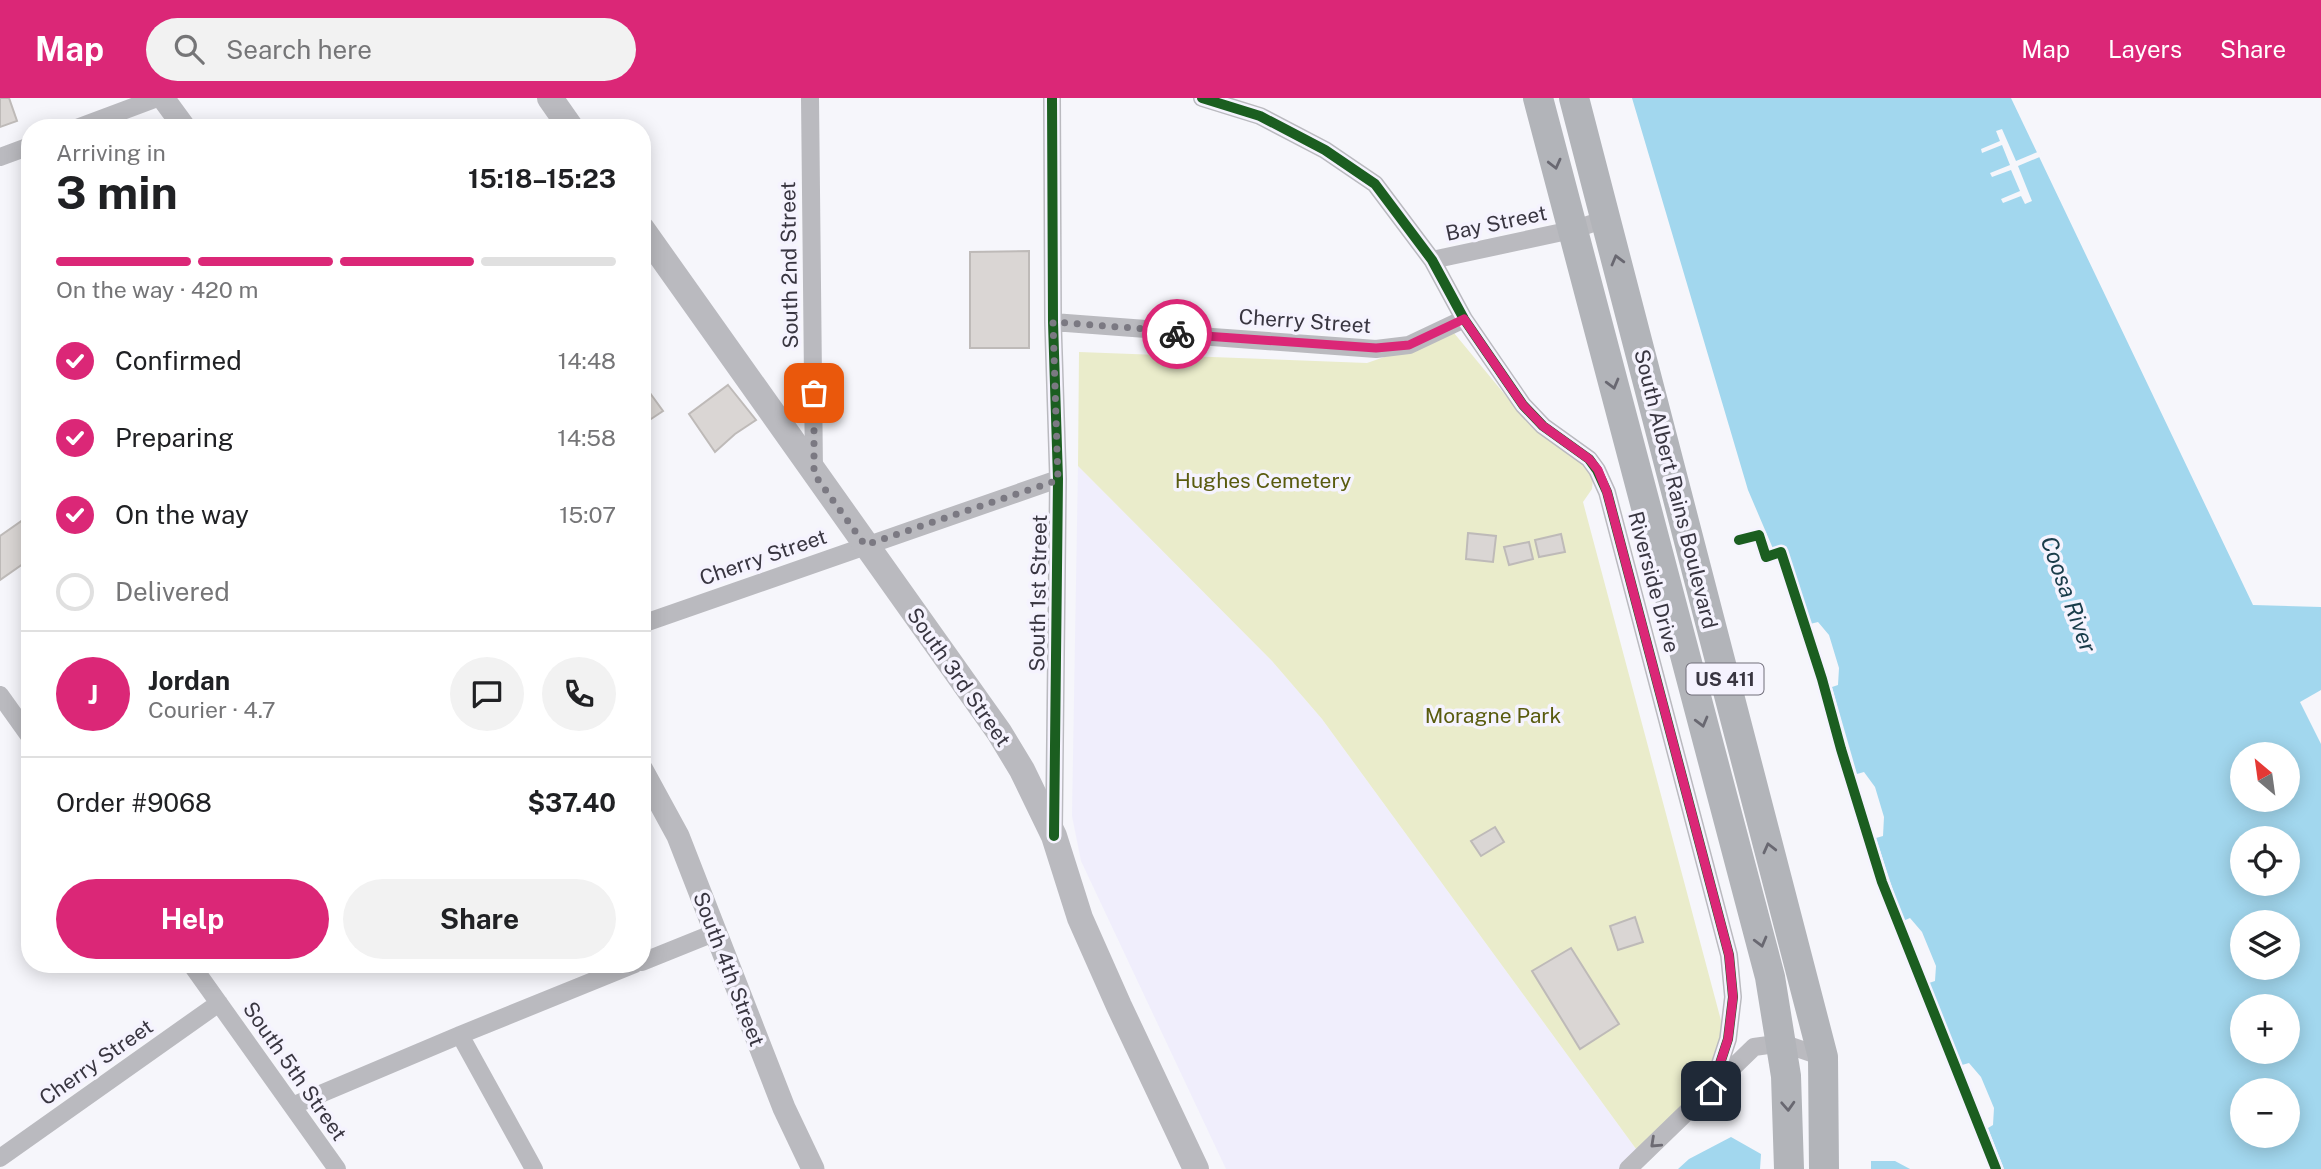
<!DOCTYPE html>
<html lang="en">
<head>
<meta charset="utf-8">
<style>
	body { margin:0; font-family:"Public Sans",sans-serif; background:#f2f2f2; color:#202124; height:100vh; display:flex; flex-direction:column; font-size:26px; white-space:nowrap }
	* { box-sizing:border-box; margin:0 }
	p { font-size:23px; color:#757577 }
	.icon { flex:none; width:38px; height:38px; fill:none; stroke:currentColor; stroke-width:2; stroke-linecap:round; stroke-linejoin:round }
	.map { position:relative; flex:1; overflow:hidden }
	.sheet { position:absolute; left:21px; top:21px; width:630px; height:854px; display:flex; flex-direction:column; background:#fff; border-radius:28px; box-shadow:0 4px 18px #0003 }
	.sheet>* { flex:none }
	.needle { width:46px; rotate:331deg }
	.tools { position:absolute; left:2230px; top:644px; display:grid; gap:14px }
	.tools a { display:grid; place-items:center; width:70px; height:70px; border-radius:50%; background:#fff; box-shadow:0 4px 18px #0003; font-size:35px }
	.pin { position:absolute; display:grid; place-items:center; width:60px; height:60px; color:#fff; margin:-30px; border-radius:14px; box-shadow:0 4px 10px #0006 }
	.courier { position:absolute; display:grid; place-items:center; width:70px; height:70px; margin:-35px; border:5px solid #db2777; border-radius:50%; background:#fff; color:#222; box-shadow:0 2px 9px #0007 }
	.head em { font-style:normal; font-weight:700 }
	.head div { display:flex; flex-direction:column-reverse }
	.head { display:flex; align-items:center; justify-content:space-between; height:119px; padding:0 35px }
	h1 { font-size:46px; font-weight:700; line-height:52px }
	.bar { display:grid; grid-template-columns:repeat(4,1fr); gap:10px 7px; align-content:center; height:84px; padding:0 35px }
	.bar i { height:9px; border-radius:5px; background:#e0e0e0 }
	.bar .current { background:#db2777 }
	.bar p { grid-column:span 4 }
	.line { display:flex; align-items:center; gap:18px; padding:0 35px; border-top:2px solid #e0e0e0 }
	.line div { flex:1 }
	.round { display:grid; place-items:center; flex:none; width:74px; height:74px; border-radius:37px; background:#f2f2f2 }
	ol { padding:0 35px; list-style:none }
	li { display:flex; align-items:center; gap:21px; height:77px }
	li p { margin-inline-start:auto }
	li .icon { padding:7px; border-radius:50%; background:#db2777; color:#fff; stroke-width:4 }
	li:last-child { color:#757577 }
	li i { width:38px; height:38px; border:4px solid #e0e0e0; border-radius:50% }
	.action { display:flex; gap:14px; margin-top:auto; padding:14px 35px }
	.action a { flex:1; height:80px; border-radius:42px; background:#db2777; color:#fff; font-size:28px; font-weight:700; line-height:80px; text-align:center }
	.action a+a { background:#f2f2f2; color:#202124 }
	header { display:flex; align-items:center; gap:42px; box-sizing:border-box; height:98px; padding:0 35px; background:#db2777; color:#fff }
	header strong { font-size:33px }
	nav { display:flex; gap:38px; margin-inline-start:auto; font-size:24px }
	.search { width:490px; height:63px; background:#f2f2f2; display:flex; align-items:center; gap:18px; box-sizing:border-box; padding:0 24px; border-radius:38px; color:#757577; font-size:26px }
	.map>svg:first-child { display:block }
</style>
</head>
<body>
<header>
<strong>Map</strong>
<div class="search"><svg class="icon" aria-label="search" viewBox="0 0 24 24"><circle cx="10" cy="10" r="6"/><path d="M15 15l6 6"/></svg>Search here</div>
<nav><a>Map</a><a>Layers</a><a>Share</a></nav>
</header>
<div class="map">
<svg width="2321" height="1071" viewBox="0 0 2321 1071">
	<rect width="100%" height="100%" fill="#f6f6fb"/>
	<!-- built -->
	<path fill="#f0eefc" d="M1078,368L1272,563L1322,621L1639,1055L1620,1071H1226L1081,763L1072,718Z"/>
	<!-- green -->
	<path fill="#eaeccb" d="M1454,235L1530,327L1579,362L1593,381L1592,391L1583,404L1723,930L1718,952L1699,998L1639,1055L1322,621L1272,563L1078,368L1079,254L1367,265Z"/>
	<!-- water -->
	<path fill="#a2d7ee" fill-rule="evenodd" d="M1632,0H2011L2253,507L2321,509V592L2300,604L2321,646V1071H1994L1889,817L1774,453L1748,392ZM2242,656H2287V702H2242ZM2242,740H2287V786H2242ZM2242,824H2287V870H2242ZM2242,908H2287V954H2242ZM2242,992H2287V1038H2242Z
		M1731,1039L1761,1056L1760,1071H1678L1689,1061Z
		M1871,1063H1895L1910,1071H1871Z"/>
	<!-- pier -->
	<path fill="#f6f6fb" d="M2002,31L2016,63L2040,53L2042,58L2018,68L2032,103L2025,106L2021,98L2003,105L2001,101L2020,93L2011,72L1992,79L1990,75L2010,67L2002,47L1982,55L1981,51L2000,43L1996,33Z
		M1786,448L1810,526L1818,524L1829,537L1839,570L1838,587L1832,589L1857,676L1864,674L1875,689L1884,719L1883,738L1876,740L1903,823L1910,820L1922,834L1936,868L1935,883L1929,885L1962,967L1969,965L1981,979L1994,1010L1993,1027L1988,1030L2004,1071H1990L1887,819L1774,456L1773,452Z"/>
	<!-- building -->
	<path fill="#dad6d4" stroke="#bebab8" stroke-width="2" d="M0,0H9L17,23L0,29Z
		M1029,153V250H970V154Z
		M642,284L663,313L642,327Z
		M728,287L756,322L735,336L715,354L689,316Z
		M30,417V461L0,482V438Z
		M1468,435L1496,438L1493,464L1466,461Z
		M1561,436L1565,454L1539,459L1535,442Z
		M1529,444L1533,461L1509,467L1504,449Z
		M1495,729L1504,744L1481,758L1471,743Z
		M1635,819L1643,844L1618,852L1610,828Z
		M1571,850L1619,926L1580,951L1532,873Z"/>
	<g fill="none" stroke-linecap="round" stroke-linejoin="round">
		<!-- minor -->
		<path stroke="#bababf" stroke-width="18" d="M810,0L814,374
			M1052,0L1053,224L1058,381L1054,731
			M1202,0L1260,18L1325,52L1375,86L1432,162L1464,221L1523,307L1543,328L1589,361L1597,372L1607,394L1729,857L1733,899L1728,941L1711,993
			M77,30L157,0
			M0,59L30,48
			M1432,162L1572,132L1606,121
			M1053,224L1146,231L1185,237L1376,251L1409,247L1464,221
			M642,526L1058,381
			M0,597L30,639
			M642,864L714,835
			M191,866L337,1071
			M460,937L534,1071
			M292,1008L460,937L635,866
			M0,1060L219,905
			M1628,1071L1754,949L1782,945L1823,959"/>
		<!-- tertiary -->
		<path stroke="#bababf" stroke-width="23" d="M163,0L185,30
			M642,672L678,738L784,1010L813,1071"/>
		<!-- secondary -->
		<path stroke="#bababf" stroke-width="26" d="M550,0L571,30
			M642,131L999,634L1022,672L1054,738L1080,820L1119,908L1196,1071"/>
		<!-- primary -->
		<path stroke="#b2b4b9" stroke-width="30" d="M1538,0L1770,879L1786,978L1789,1071
			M1574,0L1823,959L1824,1071"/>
		<defs>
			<path id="cycleway" d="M1052,0L1053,224L1058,381L1054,738
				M1202,0L1260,18L1325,52L1375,86L1432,162L1464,221L1523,307L1543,328L1589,361L1597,372L1607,394L1729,857L1733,899L1728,941L1711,993
				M1739,442L1759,437L1766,459L1781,454L1822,581L1841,651L1882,784L1996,1071"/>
		</defs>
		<!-- cycleway casing -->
		<use href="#cycleway" stroke="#f5f3fe" stroke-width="15"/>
		<!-- cycleway -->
		<use href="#cycleway" stroke="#1b5e20" stroke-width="10"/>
	</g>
	<!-- one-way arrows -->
	<defs><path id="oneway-chevron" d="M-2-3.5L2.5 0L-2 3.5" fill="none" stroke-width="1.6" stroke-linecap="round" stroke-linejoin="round" transform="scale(1.75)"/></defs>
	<g stroke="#696871">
		<use href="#oneway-chevron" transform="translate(1555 66) rotate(76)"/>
		<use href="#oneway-chevron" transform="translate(1617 162) rotate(-105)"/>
		<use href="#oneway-chevron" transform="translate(1613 286) rotate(75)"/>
		<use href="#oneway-chevron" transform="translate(1702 624) rotate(75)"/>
		<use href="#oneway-chevron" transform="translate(1769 750) rotate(-104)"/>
		<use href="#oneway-chevron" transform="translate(1761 844) rotate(75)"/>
		<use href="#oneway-chevron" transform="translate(1788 1008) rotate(87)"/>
	</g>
	<use stroke="#6d6b73" href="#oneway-chevron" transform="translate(1655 1045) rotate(137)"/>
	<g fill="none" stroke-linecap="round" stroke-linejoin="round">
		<!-- done -->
		<path stroke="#7b7982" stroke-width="7" stroke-dasharray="0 12.6" d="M814,295V376L865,447L1058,382L1053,224L1146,231L1177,236"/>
		<!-- route -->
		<path stroke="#db2777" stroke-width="9" d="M1177,236L1376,250L1409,247L1464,221L1523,307L1543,328L1589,361L1598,372L1607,394L1729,857L1733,899L1728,941L1711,993"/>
	</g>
	<g text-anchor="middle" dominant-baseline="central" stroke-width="7" stroke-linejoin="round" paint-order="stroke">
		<!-- shield labels -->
		<rect fill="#f5f3fe" stroke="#716f7a" stroke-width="2" x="1686.5" y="565.5" width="77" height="31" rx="5"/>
		<g font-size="19" font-weight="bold" fill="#393641">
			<text x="1725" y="581">US 411</text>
		</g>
		<!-- street labels -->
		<g font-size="21" fill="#393641" stroke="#f5f3fe">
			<text transform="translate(1496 125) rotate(-12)">Bay Street</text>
			<text transform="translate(789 167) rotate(-91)">South 2nd Street</text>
			<text transform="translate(1305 223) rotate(4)">Cherry Street</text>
			<text transform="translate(1676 391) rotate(76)">South Albert Rains Boulevard</text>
			<text transform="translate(763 459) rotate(-19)">Cherry Street</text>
			<text transform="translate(1654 484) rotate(75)">Riverside Drive</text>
			<text transform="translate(1038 495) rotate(-89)">South 1st Street</text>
			<text transform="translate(959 579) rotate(55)">South 3rd Street</text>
			<text transform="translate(729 871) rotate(69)">South 4th Street</text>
			<text transform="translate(96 964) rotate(-35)">Cherry Street</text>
			<text transform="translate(295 973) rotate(55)">South 5th Street</text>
		</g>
		<!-- park labels -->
		<g font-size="21" fill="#595b0e" stroke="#f5f3fe">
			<text x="1263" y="382">Hughes Cemetery</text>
			<text x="1493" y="617">Moragne Park</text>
		</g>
		<!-- water labels -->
		<g font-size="23" font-style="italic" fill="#193c4a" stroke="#f5f3fe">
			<text transform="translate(2069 496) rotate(70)">Coosa River</text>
		</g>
	</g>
</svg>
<div class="tools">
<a><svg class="needle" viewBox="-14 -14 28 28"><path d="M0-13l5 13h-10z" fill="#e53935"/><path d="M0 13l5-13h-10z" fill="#757577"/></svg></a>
<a><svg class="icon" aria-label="locate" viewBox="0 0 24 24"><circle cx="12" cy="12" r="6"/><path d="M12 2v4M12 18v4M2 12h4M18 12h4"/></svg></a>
<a><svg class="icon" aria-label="layers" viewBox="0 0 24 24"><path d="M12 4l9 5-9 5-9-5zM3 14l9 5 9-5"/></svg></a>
<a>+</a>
<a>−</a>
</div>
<div class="pin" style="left:814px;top:295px;background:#ea580c"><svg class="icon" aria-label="bag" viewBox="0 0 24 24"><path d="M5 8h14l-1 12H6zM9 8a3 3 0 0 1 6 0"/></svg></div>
<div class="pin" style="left:1711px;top:993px;background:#1f2937"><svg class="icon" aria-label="home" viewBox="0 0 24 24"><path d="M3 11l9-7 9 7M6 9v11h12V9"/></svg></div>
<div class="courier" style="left:1177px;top:236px"><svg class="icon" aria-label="bike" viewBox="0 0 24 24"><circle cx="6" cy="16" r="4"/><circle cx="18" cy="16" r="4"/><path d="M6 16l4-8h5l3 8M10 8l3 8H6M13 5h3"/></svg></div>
<section class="sheet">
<div class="head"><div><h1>3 min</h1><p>Arriving in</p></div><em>15:18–15:23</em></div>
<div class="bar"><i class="current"></i><i class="current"></i><i class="current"></i><i></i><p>On the way · 420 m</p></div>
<ol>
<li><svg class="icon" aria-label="check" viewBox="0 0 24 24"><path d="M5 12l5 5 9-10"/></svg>Confirmed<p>14:48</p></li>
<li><svg class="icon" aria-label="check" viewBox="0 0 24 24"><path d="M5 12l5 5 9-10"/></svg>Preparing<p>14:58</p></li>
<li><svg class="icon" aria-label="check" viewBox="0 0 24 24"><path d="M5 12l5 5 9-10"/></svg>On the way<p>15:07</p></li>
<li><i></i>Delivered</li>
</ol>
<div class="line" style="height:126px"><b class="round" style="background:#db2777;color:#fff">J</b><div><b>Jordan</b><p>Courier · 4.7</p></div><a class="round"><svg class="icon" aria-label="chat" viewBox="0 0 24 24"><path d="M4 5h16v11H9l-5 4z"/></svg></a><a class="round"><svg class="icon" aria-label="phone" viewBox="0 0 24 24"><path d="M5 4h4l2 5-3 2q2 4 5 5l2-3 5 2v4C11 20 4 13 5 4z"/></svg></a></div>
<div class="line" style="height:91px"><div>Order #9068</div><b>$37.40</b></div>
<div class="action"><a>Help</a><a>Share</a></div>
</section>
</div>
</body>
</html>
